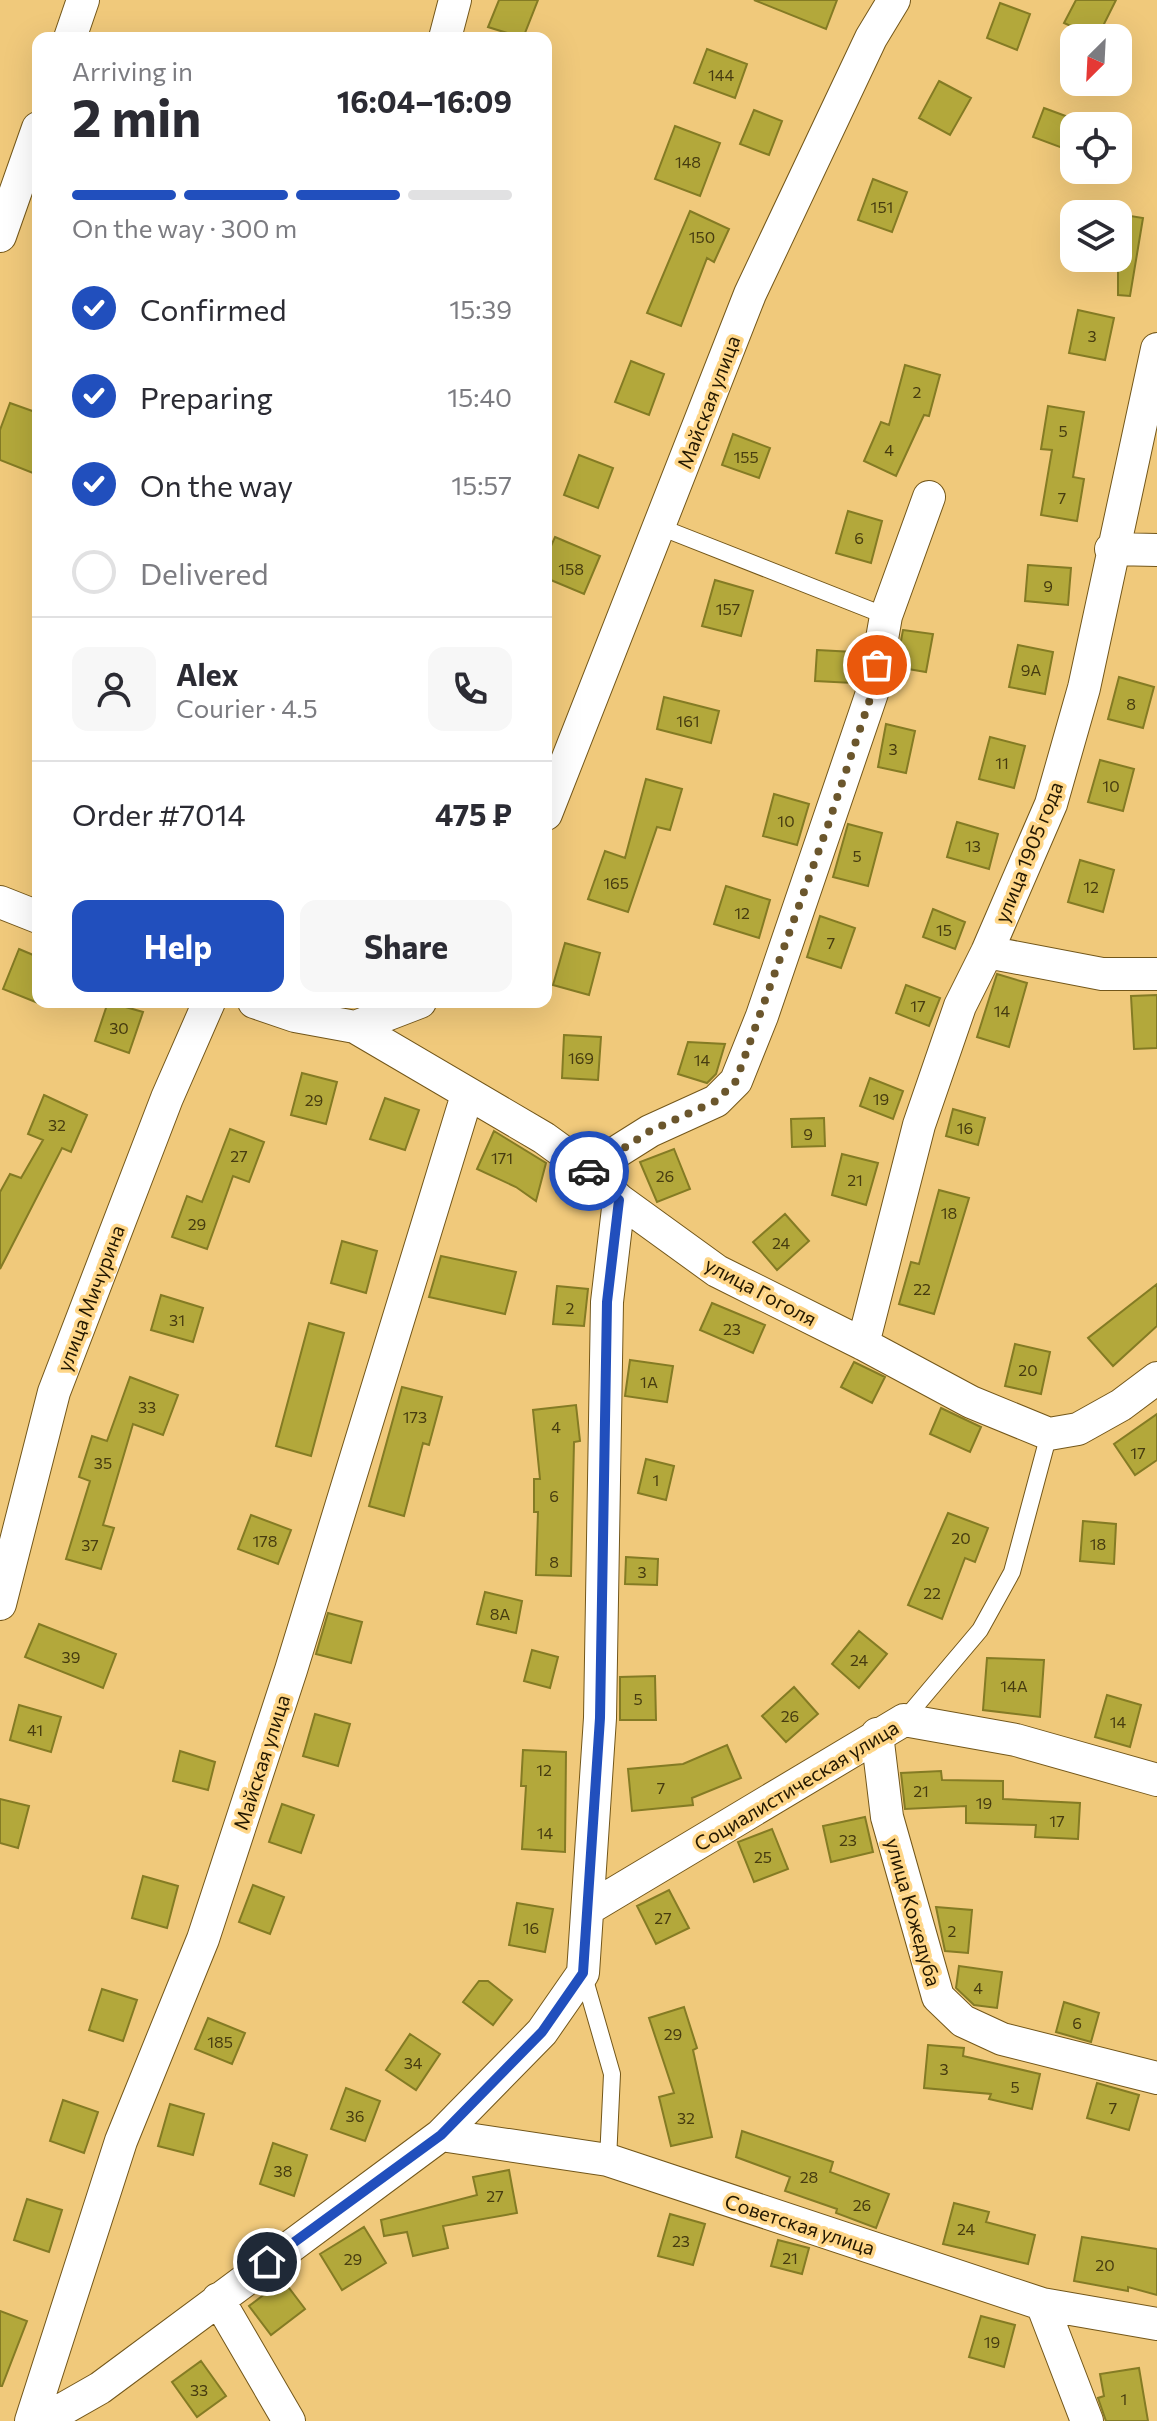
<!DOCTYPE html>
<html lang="en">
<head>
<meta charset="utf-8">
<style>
	body { margin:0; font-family:Commissioner,sans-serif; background:#f7f7f7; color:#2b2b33; height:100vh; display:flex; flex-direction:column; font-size:30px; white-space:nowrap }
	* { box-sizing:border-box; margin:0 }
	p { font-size:26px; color:#7c7c81 }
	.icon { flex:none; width:44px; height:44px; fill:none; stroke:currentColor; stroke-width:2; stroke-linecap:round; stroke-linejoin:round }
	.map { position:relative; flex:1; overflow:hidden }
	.details { position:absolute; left:32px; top:32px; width:520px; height:976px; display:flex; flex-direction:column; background:#fff; border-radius:16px; box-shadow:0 8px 32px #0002 }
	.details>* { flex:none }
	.needle { width:52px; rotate:204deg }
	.fabs { position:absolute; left:1060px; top:24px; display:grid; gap:16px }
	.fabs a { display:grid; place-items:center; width:72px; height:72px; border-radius:16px; background:#fff; box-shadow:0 8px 32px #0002; font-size:40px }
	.pin { position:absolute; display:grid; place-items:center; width:68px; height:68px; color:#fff; margin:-34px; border:4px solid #fff; border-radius:50%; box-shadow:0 2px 8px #0007 }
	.courier { position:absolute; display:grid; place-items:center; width:80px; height:80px; margin:-40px; border:6px solid #214fbd; border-radius:50%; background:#fff; color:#222; box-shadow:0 2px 10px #0007 }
	.summary em { font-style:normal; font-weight:700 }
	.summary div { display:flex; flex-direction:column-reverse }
	.summary { display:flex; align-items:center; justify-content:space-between; height:136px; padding:0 40px }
	h1 { font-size:52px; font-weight:700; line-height:60px }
	.bar { display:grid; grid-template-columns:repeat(4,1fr); gap:12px 8px; align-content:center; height:96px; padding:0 40px }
	.bar i { height:10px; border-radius:6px; background:#e1e1e2 }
	.bar .active { background:#214fbd }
	.bar p { grid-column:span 4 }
	.line { display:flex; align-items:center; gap:20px; padding:0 40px; border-top:2px solid #e1e1e2 }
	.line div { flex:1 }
	.round { display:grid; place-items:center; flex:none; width:84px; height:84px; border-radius:16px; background:#f7f7f7 }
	ol { padding:0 40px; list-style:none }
	li { display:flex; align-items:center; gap:24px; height:88px }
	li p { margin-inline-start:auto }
	li .icon { padding:8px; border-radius:50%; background:#214fbd; color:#fff; stroke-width:4 }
	li:last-child { color:#7c7c81 }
	li i { width:44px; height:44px; border:4px solid #e1e1e2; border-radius:50% }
	.cta { display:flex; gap:16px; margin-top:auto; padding:16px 40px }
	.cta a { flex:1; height:92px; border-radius:16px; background:#214fbd; color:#fff; font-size:32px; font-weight:700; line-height:92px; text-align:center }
	.cta a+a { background:#f7f7f7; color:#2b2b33 }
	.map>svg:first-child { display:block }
</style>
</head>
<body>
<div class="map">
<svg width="1157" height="2421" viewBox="0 0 1157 2421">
	<rect width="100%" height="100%" fill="#f0c97b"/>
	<!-- building -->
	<path fill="#b3a83b" stroke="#847b24" stroke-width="2" d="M499,0H538L523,38L488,27Z
		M754,0H837L826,29Z
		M1076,0H1116L1097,38L1064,23Z
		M1000,3L1030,14L1017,50L987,38Z
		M707,49L747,64L735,98L694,83Z
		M939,81L971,98L950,135L919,118Z
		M1044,108L1079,121L1074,126L1068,150L1033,137Z
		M754,110L782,121L769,155L740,144Z
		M675,126L720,143L700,196L655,179Z
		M873,179L907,192L892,232L858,220Z
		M690,211L729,229L714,262L707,258L681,326L647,313Z
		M1118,214L1143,218L1130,296L1118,295Z
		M1078,310L1114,318L1105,360L1069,353Z
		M631,361L664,374L649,415L615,402Z
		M905,365L940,375L929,416L924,415L896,476L864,461L881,422L889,425Z
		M10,403L38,413V475L0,460V430Z
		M1048,406L1084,412L1073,477L1084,479L1077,521L1041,515L1052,450L1041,449Z
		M733,434L770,448L759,478L722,465Z
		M579,455L613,468L598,508L564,495Z
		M848,511L882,521L871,563L836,553Z
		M555,537L600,556L584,594L546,578V557Z
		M1028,565L1071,568L1068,605L1025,601Z
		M715,580L753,591L741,636L702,626Z
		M903,630L933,634L926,672L896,667Z
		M1018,645L1053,652L1045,694L1009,687Z
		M817,650L854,652L853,683L815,681Z
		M1119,677L1154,687L1143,728L1108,719Z
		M664,697L719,711L711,743L657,729Z
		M886,724L915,731L906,773L878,767Z
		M990,737L1025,746L1014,788L979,779Z
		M1100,760L1134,769L1123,811L1088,802Z
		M646,779L682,789L670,830L657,827L628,912L588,899L605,851L625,858Z
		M774,794L809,804L797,845L763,836Z
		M957,822L998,834L989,869L947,857Z
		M848,824L882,833L868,886L833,877Z
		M1080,860L1114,870L1103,912L1068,902Z
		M726,886L770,900L759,938L714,924Z
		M933,909L965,922L955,949L923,937Z
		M820,916L855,928L841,968L807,957Z
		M565,943L600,953L589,995L553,985Z
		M19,949L38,957V1003L3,989Z
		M997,974L1027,983L1009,1047L977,1037Z
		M906,985L940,998L929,1026L896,1013Z
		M1157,995V1048L1134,1049L1131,996Z
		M108,1002L143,1012L129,1053L95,1041Z
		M564,1035L601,1037L598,1080L562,1078Z
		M688,1042L725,1044L716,1074L707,1083L678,1074Z
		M302,1073L337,1082L326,1124L291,1115Z
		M870,1078L903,1091L893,1119L860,1106Z
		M44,1095L87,1115L71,1152L62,1148L0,1269V1192L10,1174L21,1178L43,1140L28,1134Z
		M385,1098L419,1110L405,1150L370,1139Z
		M953,1109L985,1118L978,1145L946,1136Z
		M824,1118L825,1146L792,1147L791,1119Z
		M230,1129L264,1142L249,1182L233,1176L207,1249L172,1237L187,1196L202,1202Z
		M494,1131L546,1163L536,1201L516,1187L477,1169Z
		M674,1149L690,1189L657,1202L640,1162Z
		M842,1154L878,1163L866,1205L832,1195Z
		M939,1190L969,1198L934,1314L899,1304L911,1262L919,1264Z
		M785,1214L809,1241L777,1270L753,1242Z
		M342,1241L377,1251L366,1293L331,1283Z
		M441,1256L516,1272L505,1314L429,1297Z
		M1157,1284V1326L1113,1366L1088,1338Z
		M557,1286L588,1289L584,1326L553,1324Z
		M161,1295L203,1308L193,1342L151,1330Z
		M712,1303L765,1325L753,1353L700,1330Z
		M309,1323L344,1333L311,1456L276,1446Z
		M1015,1344L1050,1352L1041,1394L1005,1386Z
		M630,1360L673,1366L667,1402L625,1396Z
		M854,1362L885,1377L872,1403L841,1387Z
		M130,1377L178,1395L163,1435L133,1424L103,1525L114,1528L101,1569L66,1559L90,1481L79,1477L92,1436L107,1441Z
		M402,1387L442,1397L429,1445L423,1443L404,1516L369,1506Z
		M576,1405L580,1441L574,1442L571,1576L536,1575L538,1512H534V1479H540L533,1410Z
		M941,1408L981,1427L970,1452L930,1434Z
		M1157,1414V1460L1135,1475L1114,1444Z
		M646,1459L674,1466L666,1500L638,1493Z
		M948,1513L988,1528L975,1562L965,1558L942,1619L908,1605Z
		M251,1515L291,1530L278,1564L238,1549Z
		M1083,1521L1116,1524L1114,1564L1080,1561Z
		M626,1557L658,1559L657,1585L625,1584Z
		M485,1592L522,1601L516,1633L477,1624Z
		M328,1613L362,1622L351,1663L316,1654Z
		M39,1624L116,1654L103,1688L25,1657Z
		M859,1631L887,1654L859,1688L832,1664Z
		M532,1650L558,1657L550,1688L524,1681Z
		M987,1658L1044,1660L1040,1717L983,1710Z
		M655,1676L656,1720H620V1677Z
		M794,1687L818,1714L786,1742L762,1716Z
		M1107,1695L1141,1705L1130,1747L1095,1737Z
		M19,1705L61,1717L51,1752L10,1740Z
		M315,1714L350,1724L338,1766L303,1756Z
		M727,1745L741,1778L692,1798L693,1805L632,1811L628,1769L683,1764Z
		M523,1750L566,1752L565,1852L522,1849L526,1786H521Z
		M180,1751L215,1762L208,1790L173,1781Z
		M941,1771L942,1780L1003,1781V1799L1080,1803L1078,1839L1035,1837L1036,1825L966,1823V1806L905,1809L901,1773Z
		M0,1799L29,1806L18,1848L0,1843Z
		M282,1804L314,1815L301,1853L269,1842Z
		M865,1817L873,1852L831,1862L823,1826Z
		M772,1829L788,1869L754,1882L738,1842Z
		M143,1876L178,1886L167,1928L132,1918Z
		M253,1885L284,1897L270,1934L239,1922Z
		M669,1890L689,1928L656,1944L637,1906Z
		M517,1903L553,1909L545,1952L509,1945Z
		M936,1907L972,1910L968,1953L945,1951Z
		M959,1966L1002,1972L997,2008L974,2005L956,1988Z
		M479,1981H488L512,2000L493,2025L463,2002Z
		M102,1989L137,2000L123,2041L89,2030Z
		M1064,2002L1099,2013L1091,2042L1056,2032Z
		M684,2007L697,2048L693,2050L712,2137L671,2146L659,2097L674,2093L649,2018Z
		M208,2018L245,2033L232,2064L195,2049Z
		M410,2034L440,2054L416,2090L386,2070Z
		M928,2045L964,2048L963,2056L1040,2074L1032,2109L989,2099L991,2094L924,2088Z
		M1097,2083L1139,2095L1129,2130L1087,2118Z
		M346,2088L380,2101L365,2141L331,2129Z
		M63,2100L98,2112L84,2153L50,2141Z
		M170,2104L204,2114L193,2155L158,2146Z
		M742,2131L833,2162L830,2172L889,2194L876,2228L836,2213L837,2209L785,2191L790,2177L736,2157Z
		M273,2143L307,2155L294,2196L260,2184Z
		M509,2170L517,2213L443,2226L448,2248L413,2256L407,2232L384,2236L381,2220L477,2195L473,2177Z
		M27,2199L62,2210L49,2252L14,2240Z
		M954,2203L989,2212L986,2222L1035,2235L1028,2264L943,2244Z
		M670,2214L705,2224L693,2265L658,2256Z
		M364,2227L386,2263L342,2290L320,2254Z
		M1082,2237L1157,2249V2295L1128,2287V2291L1074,2281Z
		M778,2240L809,2248L802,2274L771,2266Z
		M283,2280L305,2309L271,2335L249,2306Z
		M0,2311L27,2321L2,2386H0Z
		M981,2316L1015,2325L1004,2367L969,2357Z
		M201,2361L226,2396L197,2417L172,2382Z
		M1139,2368L1148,2421H1106L1098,2398L1104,2396L1100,2374Z"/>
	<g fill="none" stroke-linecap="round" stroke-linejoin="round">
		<defs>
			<path id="lane" d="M660,527L886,616
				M904,1720L980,1630L1012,1572L1049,1434
				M583,1973L612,2074L608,2160"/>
			<path id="street" d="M70,38L83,0
				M445,38L455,0
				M0,236L38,128
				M1111,549L1157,550
				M546,814L750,294L871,38L894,0
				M0,902L38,917
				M987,952L1102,974H1157
				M254,1002L295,1016L355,1027L544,1138L588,1170L619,1200L717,1271L863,1344L971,1402L1049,1434L1078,1429L1121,1405L1157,1378
				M355,1027L420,1002
				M588,1170L650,1131L716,1101L736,1081L762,1016L873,690L886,616L929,497
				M863,1344L919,1125L960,1006L987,952L1051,804L1084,688L1157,349
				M0,1604L54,1392L167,1098L209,1002
				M877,1734L887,1817L938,1997L963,2021L1002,2039L1157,2078
				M588,1909L904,1720L1016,1740L1157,1780
				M441,2135L608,2160L1042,2304L1157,2324
				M218,2299L289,2421
				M1042,2304L1087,2421
				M31,2421L121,2141L203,1939L291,1670L467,1095
				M42,2421L100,2388L441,2135L542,2032L583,1973L600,1718L607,1302L619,1200"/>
		</defs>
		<!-- lane casing -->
		<use href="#lane" stroke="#73571a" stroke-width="18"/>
		<!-- street casing -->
		<use href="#street" stroke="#73571a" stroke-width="34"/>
		<!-- lane -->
		<use href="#lane" stroke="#fff" stroke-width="16"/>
		<!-- street -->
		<use href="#street" stroke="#fff" stroke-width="32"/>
	</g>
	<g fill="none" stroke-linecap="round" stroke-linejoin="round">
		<!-- done -->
		<path stroke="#6b562c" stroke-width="8" stroke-dasharray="0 14.4" d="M589,1171L650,1131L716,1101L736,1081L828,825L873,690L877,665"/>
		<!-- route -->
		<path stroke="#214fbd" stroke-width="10" d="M267,2262L441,2135L542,2032L583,1973L600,1718L607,1302L619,1200L589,1171"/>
	</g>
	<g text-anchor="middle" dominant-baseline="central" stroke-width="7" stroke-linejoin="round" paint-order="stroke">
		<!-- number labels -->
		<g font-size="16" fill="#473c10">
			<text x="721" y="74">144</text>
			<text x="688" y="161">148</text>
			<text x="882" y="206">151</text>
			<text x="702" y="236">150</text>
			<text x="1092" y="335">3</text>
			<text x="917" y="391">2</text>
			<text x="1063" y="430">5</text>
			<text x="889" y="449">4</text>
			<text x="746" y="456">155</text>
			<text x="1062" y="497">7</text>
			<text x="859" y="537">6</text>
			<text x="571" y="568">158</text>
			<text x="1048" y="585">9</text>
			<text x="728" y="608">157</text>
			<text x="1031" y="669">9А</text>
			<text x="1131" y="703">8</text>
			<text x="688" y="720">161</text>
			<text x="893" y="748">3</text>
			<text x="1002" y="762">11</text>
			<text x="1111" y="785">10</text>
			<text x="786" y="820">10</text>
			<text x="973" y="845">13</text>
			<text x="857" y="855">5</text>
			<text x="616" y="882">165</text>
			<text x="1091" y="886">12</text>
			<text x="742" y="912">12</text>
			<text x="944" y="929">15</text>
			<text x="831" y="942">7</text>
			<text x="918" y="1005">17</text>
			<text x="1002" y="1010">14</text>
			<text x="119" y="1027">30</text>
			<text x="581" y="1057">169</text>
			<text x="702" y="1059">14</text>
			<text x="881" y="1098">19</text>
			<text x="314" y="1099">29</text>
			<text x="57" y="1124">32</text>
			<text x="965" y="1127">16</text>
			<text x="808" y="1133">9</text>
			<text x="239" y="1155">27</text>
			<text x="502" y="1157">171</text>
			<text x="665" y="1175">26</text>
			<text x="855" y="1179">21</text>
			<text x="949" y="1212">18</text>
			<text x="197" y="1223">29</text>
			<text x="781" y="1242">24</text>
			<text x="922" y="1288">22</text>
			<text x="570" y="1307">2</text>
			<text x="177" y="1319">31</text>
			<text x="732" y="1328">23</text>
			<text x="1028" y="1369">20</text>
			<text x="649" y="1381">1А</text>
			<text x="147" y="1406">33</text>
			<text x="415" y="1416">173</text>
			<text x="556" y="1426">4</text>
			<text x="1138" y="1452">17</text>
			<text x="103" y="1462">35</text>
			<text x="656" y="1479">1</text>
			<text x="554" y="1495">6</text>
			<text x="961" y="1537">20</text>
			<text x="265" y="1540">178</text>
			<text x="1098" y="1543">18</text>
			<text x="90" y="1544">37</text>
			<text x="554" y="1561">8</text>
			<text x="642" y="1571">3</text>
			<text x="932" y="1592">22</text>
			<text x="500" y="1613">8А</text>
			<text x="71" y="1656">39</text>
			<text x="859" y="1659">24</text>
			<text x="1014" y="1685">14А</text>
			<text x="638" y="1698">5</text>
			<text x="790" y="1715">26</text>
			<text x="1118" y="1721">14</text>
			<text x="35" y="1729">41</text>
			<text x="544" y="1769">12</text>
			<text x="661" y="1787">7</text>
			<text x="921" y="1790">21</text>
			<text x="984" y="1802">19</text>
			<text x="1057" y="1820">17</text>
			<text x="545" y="1832">14</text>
			<text x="848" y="1839">23</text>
			<text x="763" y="1856">25</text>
			<text x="663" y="1917">27</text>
			<text x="531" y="1927">16</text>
			<text x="952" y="1930">2</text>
			<text x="978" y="1987">4</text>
			<text x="1077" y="2022">6</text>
			<text x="673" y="2033">29</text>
			<text x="220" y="2041">185</text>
			<text x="413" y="2062">34</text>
			<text x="944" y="2068">3</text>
			<text x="1015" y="2086">5</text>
			<text x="1113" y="2107">7</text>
			<text x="355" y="2115">36</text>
			<text x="686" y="2117">32</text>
			<text x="283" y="2170">38</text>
			<text x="809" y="2176">28</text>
			<text x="495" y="2195">27</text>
			<text x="862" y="2204">26</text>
			<text x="966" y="2228">24</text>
			<text x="681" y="2240">23</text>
			<text x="790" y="2257">21</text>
			<text x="353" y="2258">29</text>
			<text x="1105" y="2264">20</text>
			<text x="992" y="2341">19</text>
			<text x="199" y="2389">33</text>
			<text x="1124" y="2398">1</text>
		</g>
		<!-- street labels -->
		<g font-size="20" fill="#231801" stroke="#fed688">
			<text transform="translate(708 402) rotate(-69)">Майская улица</text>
			<text transform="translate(1028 852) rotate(-68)">улица 1905 года</text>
			<text transform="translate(761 1291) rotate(28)">улица Гоголя</text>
			<text transform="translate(90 1298) rotate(-69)">улица Мичурина</text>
			<text transform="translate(261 1762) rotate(-72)">Майская улица</text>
			<text transform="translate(796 1785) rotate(-31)">Социалистическая улица</text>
			<text transform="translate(914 1912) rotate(74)">улица Кожедуба</text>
			<text transform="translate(800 2224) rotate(18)">Советская улица</text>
		</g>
	</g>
</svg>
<div class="fabs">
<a><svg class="needle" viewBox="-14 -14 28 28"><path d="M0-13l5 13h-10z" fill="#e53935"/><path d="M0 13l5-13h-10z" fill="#7c7c81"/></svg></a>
<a><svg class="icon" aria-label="locate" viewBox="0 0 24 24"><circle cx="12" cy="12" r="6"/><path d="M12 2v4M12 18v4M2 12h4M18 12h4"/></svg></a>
<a><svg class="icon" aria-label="layers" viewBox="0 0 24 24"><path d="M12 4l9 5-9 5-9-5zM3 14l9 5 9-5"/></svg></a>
</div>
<div class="pin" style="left:877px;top:665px;background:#ea580c"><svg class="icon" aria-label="bag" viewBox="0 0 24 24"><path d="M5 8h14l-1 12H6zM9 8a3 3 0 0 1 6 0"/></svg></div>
<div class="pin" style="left:267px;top:2262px;background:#1f2937"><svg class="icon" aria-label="home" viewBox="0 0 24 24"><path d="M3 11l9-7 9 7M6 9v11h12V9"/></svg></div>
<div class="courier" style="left:589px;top:1171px"><svg class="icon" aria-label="car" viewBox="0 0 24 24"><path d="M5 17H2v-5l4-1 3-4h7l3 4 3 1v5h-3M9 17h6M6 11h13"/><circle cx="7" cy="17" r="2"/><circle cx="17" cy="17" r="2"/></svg></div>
<section class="details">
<div class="summary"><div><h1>2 min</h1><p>Arriving in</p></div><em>16:04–16:09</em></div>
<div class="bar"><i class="active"></i><i class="active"></i><i class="active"></i><i></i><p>On the way · 300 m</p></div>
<ol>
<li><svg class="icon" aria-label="check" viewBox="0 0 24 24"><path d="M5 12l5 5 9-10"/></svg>Confirmed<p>15:39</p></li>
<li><svg class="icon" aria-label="check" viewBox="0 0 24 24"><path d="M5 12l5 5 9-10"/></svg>Preparing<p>15:40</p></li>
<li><svg class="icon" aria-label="check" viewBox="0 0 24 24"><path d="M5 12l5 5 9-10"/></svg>On the way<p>15:57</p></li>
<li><i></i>Delivered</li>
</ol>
<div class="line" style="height:144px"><a class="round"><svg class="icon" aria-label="person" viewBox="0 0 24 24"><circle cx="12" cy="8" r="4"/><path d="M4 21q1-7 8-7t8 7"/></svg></a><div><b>Alex</b><p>Courier · 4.5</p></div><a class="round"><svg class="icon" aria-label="phone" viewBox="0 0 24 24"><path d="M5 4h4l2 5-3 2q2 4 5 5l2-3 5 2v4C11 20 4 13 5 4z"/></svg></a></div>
<div class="line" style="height:104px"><div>Order #7014</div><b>475 ₽</b></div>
<div class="cta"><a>Help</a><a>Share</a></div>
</section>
</div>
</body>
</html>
